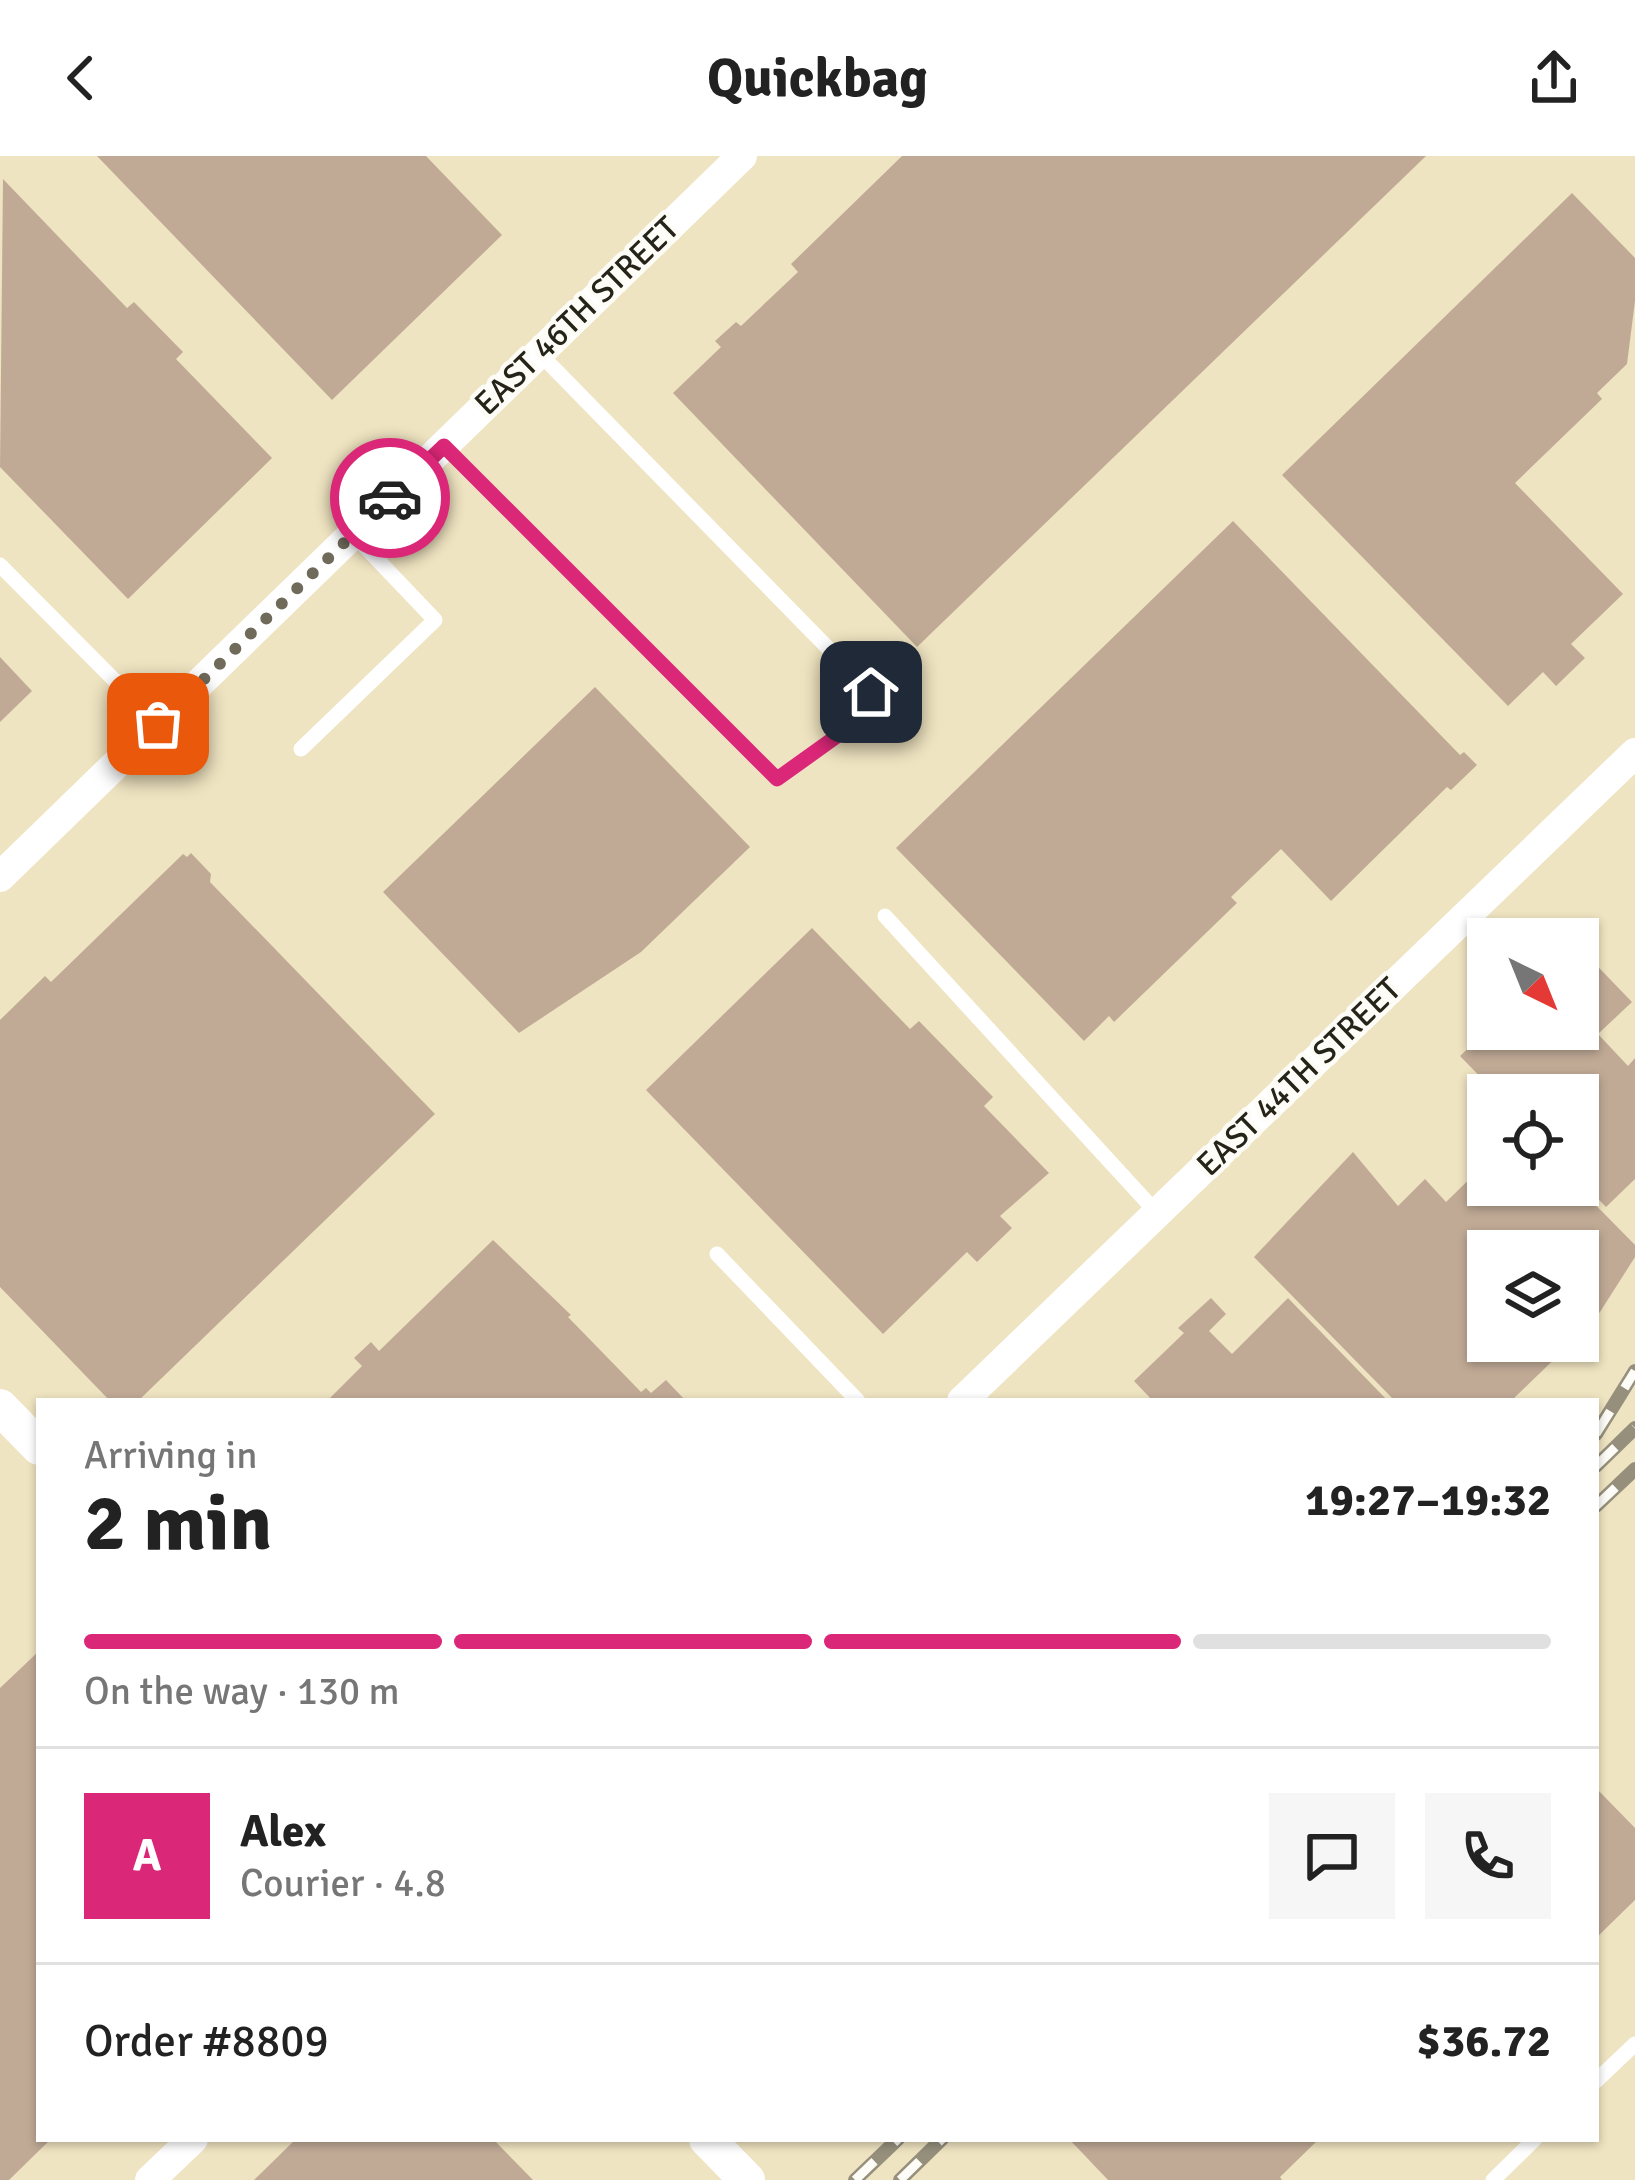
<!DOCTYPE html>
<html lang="en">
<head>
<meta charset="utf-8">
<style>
	body { margin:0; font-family:Signika,sans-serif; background:#f6f6f6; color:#222; height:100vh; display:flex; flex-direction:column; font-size:45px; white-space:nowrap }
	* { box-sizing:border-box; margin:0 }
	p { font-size:39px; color:#767676 }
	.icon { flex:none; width:66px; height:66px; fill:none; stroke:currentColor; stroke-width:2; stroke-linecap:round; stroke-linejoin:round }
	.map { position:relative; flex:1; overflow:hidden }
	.sheet { position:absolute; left:36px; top:1242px; width:1563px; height:744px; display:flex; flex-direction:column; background:#fff; border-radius:0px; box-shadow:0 3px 9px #0004 }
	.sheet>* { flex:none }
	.needle { width:78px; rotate:137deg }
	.fabs { position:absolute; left:1467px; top:762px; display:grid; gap:24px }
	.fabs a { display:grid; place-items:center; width:132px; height:132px; border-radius:0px; background:#fff; box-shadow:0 3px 9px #0004; font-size:60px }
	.pin { position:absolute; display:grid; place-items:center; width:102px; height:102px; color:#fff; margin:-51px; border-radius:24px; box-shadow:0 6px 18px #0006 }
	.courier { position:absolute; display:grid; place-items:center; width:120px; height:120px; margin:-60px; border:9px solid #db2777; border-radius:50%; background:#fff; color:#222; box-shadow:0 3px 15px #0007 }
	.headline em { font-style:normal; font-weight:800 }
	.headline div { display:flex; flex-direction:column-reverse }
	.headline { display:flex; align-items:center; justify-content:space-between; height:204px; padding:0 48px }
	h1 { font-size:78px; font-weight:800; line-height:90px }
	.bar { display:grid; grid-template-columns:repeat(4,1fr); gap:18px 12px; align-content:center; height:144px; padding:0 48px }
	.bar i { height:15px; border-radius:9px; background:#e0e0e0 }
	.bar .current { background:#db2777 }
	.bar p { grid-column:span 4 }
	.line { display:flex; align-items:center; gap:30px; padding:0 48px; border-top:3px solid #e0e0e0 }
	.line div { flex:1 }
	.round { display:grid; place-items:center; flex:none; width:126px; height:126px; border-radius:0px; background:#f6f6f6 }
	header { display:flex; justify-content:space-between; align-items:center; height:156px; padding:0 48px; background:#fff; font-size:54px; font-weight:800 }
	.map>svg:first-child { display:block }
</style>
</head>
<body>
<header><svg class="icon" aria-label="back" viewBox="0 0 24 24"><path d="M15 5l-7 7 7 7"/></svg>Quickbag<svg class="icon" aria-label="share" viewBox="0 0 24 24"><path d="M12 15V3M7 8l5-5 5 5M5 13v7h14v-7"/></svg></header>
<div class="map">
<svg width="1635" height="2024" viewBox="0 0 1635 2024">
	<rect width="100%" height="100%" fill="#f7eed2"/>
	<!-- built -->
	<path fill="#efe4c1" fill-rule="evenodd" d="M0,0H1635V2024H0ZM1488,783H1578V873H1488ZM1488,939H1578V1029H1488ZM1488,1095H1578V1185H1488ZM39,1245H1596V1983H39Z"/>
	<!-- building -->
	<path fill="#c0aa96" d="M97,0H426L502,79L332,244Z
		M902,0H1426L917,491L673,237L721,191L715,185L736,166L741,170L798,116L791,108Z
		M3,23L127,152L134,146L183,196L176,203L272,302L128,443L0,311Z
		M1572,37L1635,102V145L1627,208L1597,237L1602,243L1515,327L1623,438L1571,488L1585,502L1556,530L1543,516L1508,550L1282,319Z
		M1233,365L1460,599L1464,596L1477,609L1451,634L1447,631L1331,745L1281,693L1231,741L1237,747L1114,866L1109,860L1084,885L896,692Z
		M0,501L32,535L0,566Z
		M595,531L750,691L641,796L519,877L383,736Z
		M191,697L211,718L210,726L435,958L138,1245H110L0,1131V864L45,820L51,826L183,698L187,701Z
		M812,772L910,873L919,865L993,941L984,950L1049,1017L1000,1060L1012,1072L977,1106L967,1096L883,1178L646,934Z
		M1578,790L1632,846L1598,878L1628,910L1635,902V1023L1606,1051L1578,1022V939H1498L1460,900L1488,873H1578Z
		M1353,996L1398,1050L1425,1023L1446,1046L1488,1005V1029H1576L1635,1089V1101L1600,1156L1578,1180V1095H1488V1185H1573L1511,1245H1395L1254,1101Z
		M493,1084L571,1159L568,1161L641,1236L646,1232L651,1237L666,1224L686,1245H327L362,1210L354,1202L371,1186L379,1195Z
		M1211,1142L1226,1158L1209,1175L1232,1198L1288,1142L1388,1245H1153L1134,1225L1184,1177L1178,1172Z
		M39,1495V1983H51L9,2024H0V1532Z
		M1596,1632L1635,1672V1744L1596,1782Z
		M296,1983H493L533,2024H254Z
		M1069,1983H1319L1280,2021L1282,2024H1108Z"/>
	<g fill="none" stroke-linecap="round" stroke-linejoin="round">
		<!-- service -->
		<path stroke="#fff" stroke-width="15" d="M444,290L777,623L844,575L871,536L539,197
			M0,409L158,568
			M301,593L435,464L353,378
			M885,760L1157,1057
			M717,1098L858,1245
			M1596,1925L1635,1888
			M1493,2024L1535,1983"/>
		<!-- minor -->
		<path stroke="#fff" stroke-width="30" d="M0,721L742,0
			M962,1245L1635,597
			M150,2024L193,1983"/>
		<!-- tertiary -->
		<path stroke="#fff" stroke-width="36" d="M0,1251L39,1291
			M707,1983L747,2024"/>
		<defs>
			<path id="rail" d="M1596,1278L1635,1215
				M1596,1310L1635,1272
				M1596,1350L1635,1313
				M855,2024L898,1983
				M900,2024L942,1983"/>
		</defs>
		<!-- rail casing -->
		<use href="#rail" stroke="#958f7c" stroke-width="14"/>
		<!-- rail -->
		<use href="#rail" stroke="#fdfcf6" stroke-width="9" stroke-dasharray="27" stroke-linecap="butt"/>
	</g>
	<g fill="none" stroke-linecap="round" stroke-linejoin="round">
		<!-- done -->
		<path stroke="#6f6a5a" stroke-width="12" stroke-dasharray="0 21.6" d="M158,568L390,342"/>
		<!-- route -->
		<path stroke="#db2777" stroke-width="15" d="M390,342L444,290L777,623L844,575L871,536"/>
	</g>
	<g text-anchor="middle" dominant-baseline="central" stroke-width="9" stroke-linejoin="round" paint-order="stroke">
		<!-- street labels -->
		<g font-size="33" fill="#262319" stroke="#fdfcf6">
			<text transform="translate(577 160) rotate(-44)">EAST 46TH STREET</text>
			<text transform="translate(1299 921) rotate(-44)">EAST 44TH STREET</text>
		</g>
	</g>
</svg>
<div class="fabs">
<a><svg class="needle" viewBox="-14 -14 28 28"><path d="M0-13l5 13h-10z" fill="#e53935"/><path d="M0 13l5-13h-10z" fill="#767676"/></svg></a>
<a><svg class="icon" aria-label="locate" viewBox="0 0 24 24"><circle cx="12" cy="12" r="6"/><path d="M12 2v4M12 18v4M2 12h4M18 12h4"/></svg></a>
<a><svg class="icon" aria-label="layers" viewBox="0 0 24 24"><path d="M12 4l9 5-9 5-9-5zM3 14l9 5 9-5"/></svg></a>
</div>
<div class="pin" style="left:158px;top:568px;background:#ea580c"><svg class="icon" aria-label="bag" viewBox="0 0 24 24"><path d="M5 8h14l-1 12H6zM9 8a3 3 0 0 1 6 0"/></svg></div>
<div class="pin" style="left:871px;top:536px;background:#1f2937"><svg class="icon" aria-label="home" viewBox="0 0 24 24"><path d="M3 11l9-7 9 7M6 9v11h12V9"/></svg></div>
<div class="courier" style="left:390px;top:342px"><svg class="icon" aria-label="car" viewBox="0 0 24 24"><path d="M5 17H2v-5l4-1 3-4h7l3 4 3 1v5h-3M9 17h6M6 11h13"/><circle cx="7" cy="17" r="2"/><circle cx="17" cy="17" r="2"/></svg></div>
<section class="sheet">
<div class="headline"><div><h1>2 min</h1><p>Arriving in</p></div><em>19:27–19:32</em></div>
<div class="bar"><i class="current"></i><i class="current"></i><i class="current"></i><i></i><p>On the way · 130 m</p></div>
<div class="line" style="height:216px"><b class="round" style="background:#db2777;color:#fff">A</b><div><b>Alex</b><p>Courier · 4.8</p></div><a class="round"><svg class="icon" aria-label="chat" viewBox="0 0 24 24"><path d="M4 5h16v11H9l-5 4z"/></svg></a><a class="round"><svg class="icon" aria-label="phone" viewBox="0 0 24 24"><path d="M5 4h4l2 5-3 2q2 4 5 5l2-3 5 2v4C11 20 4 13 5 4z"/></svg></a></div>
<div class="line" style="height:156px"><div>Order #8809</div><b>$36.72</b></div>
</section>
</div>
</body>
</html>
